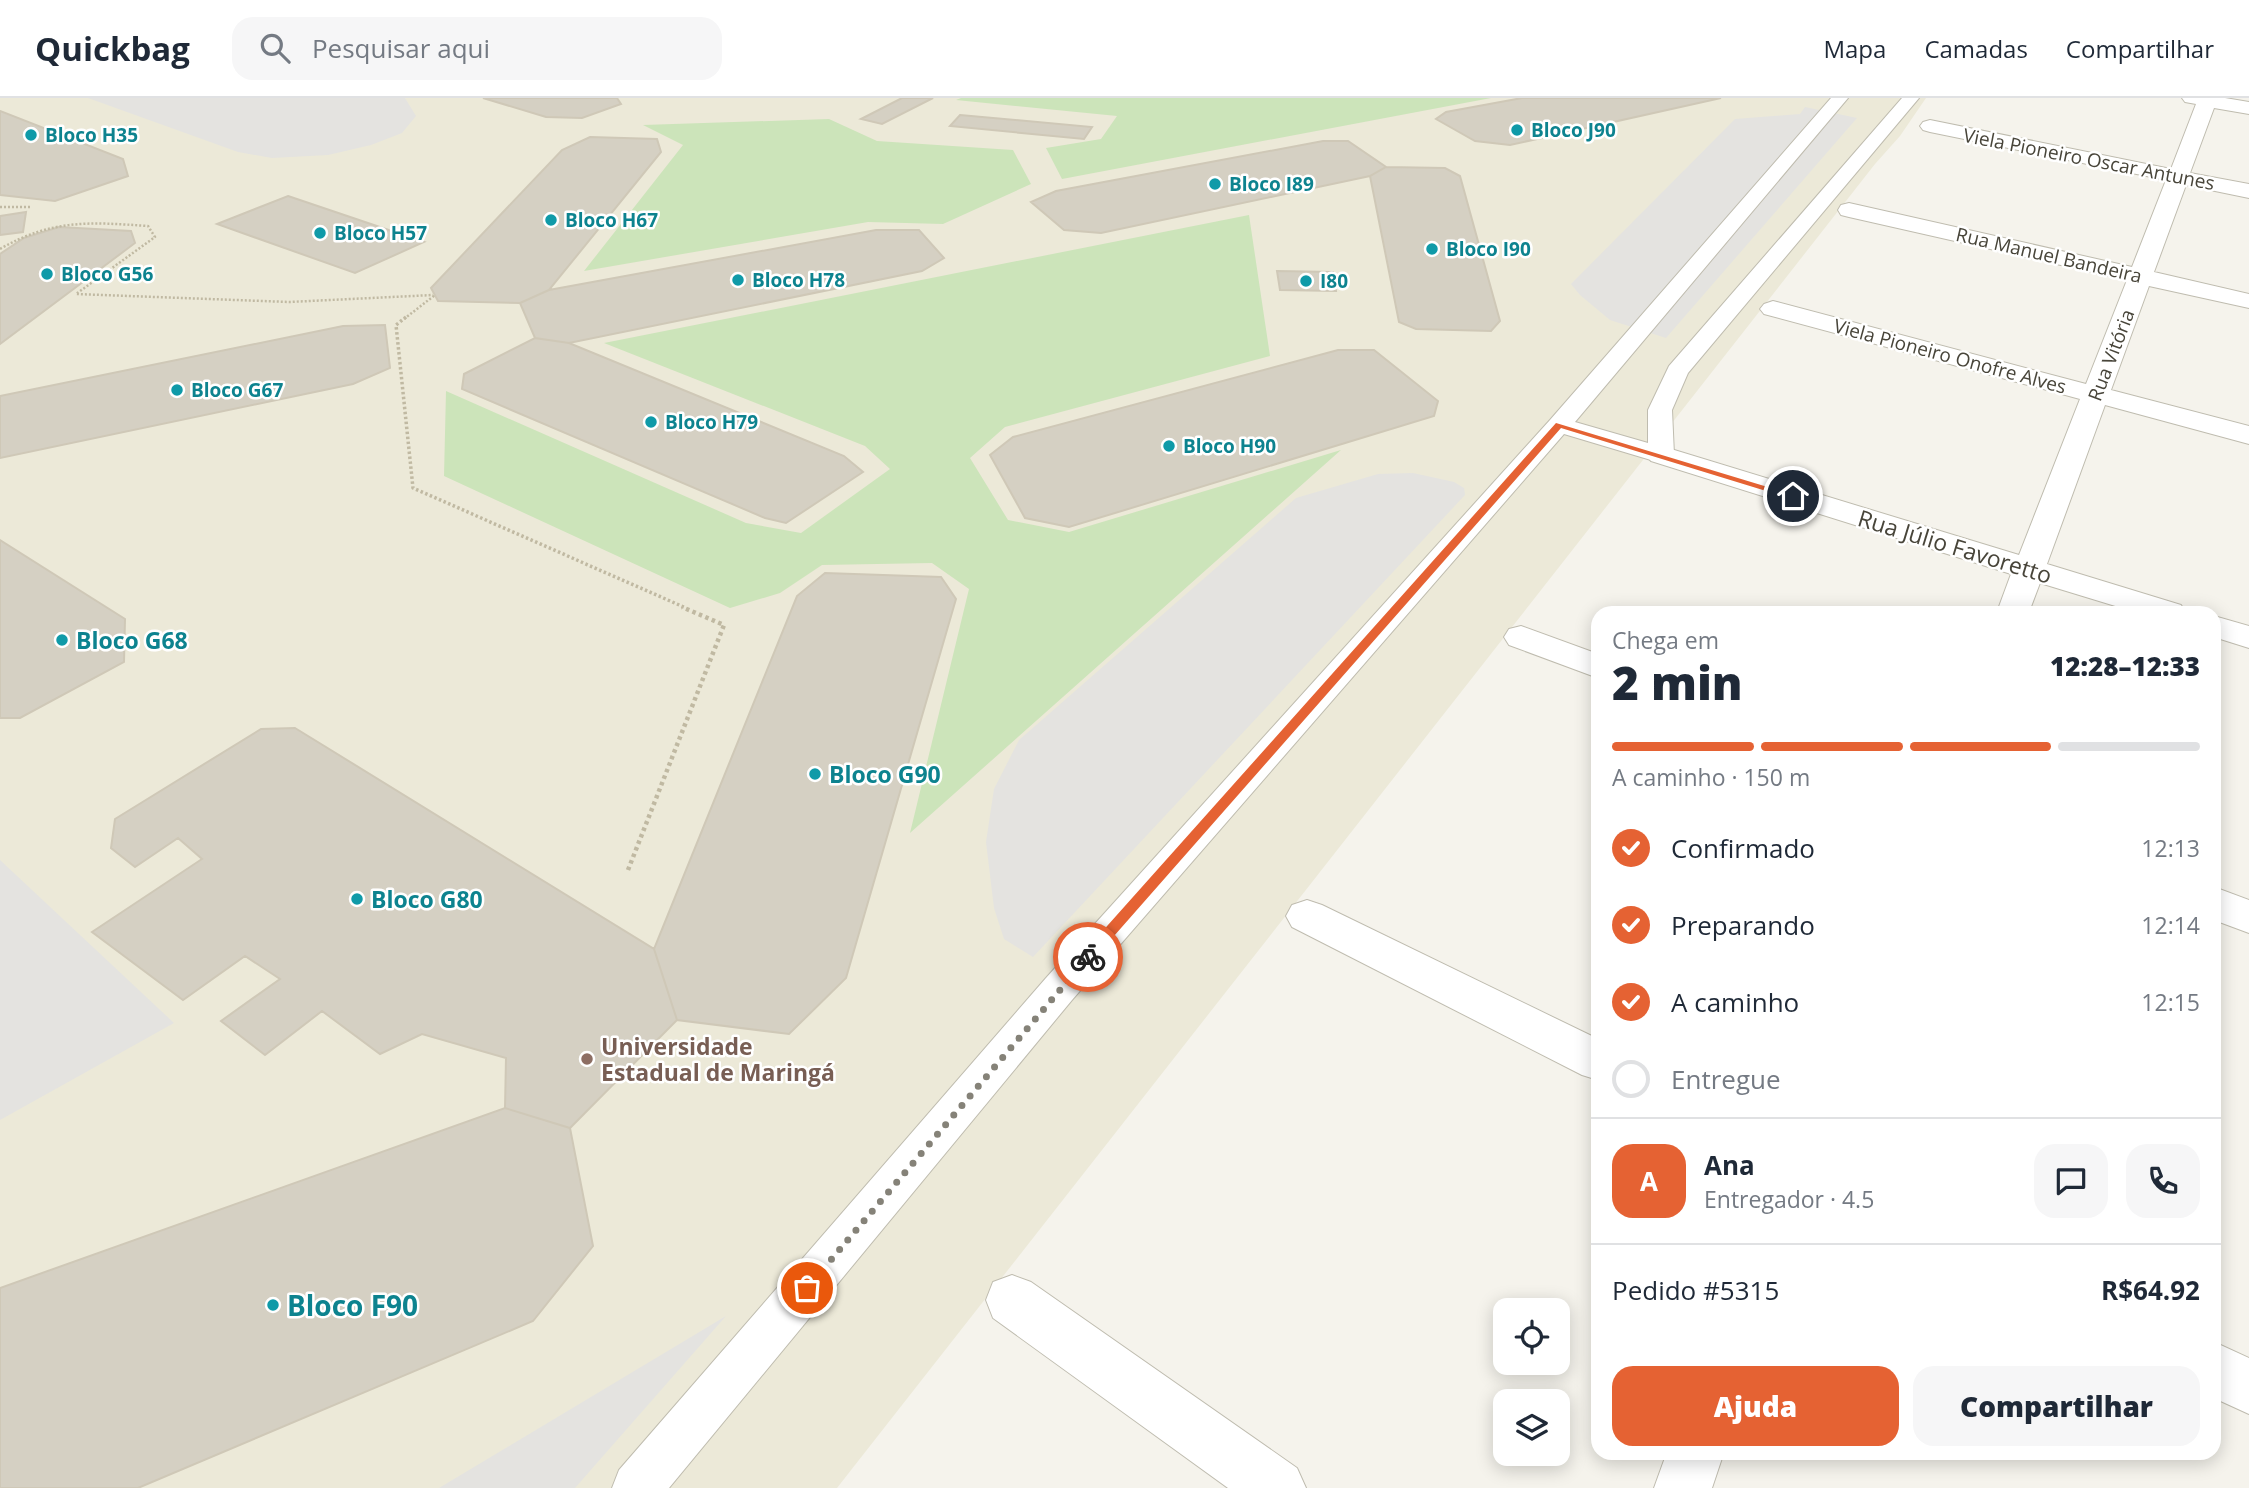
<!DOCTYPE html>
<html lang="pt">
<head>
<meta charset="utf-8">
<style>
	body { margin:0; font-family:"Open Sans",sans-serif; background:#f6f6f7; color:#1f2937; height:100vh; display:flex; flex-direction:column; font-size:26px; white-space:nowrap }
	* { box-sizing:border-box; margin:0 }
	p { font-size:23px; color:#747a83 }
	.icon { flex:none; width:38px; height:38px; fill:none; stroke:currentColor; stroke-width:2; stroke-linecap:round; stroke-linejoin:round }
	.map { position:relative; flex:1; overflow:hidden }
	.drawer { position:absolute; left:1591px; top:508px; width:630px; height:854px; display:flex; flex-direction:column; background:#fff; border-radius:21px; box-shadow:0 4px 18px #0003 }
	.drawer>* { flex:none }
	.controls { position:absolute; left:1493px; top:1200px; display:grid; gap:14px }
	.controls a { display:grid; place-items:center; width:77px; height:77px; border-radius:14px; background:#fff; box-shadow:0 4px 18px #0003; font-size:35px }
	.pin { position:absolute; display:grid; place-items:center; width:60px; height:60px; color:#fff; margin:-30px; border:4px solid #fff; border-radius:50%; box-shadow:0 2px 7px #0007 }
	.courier { position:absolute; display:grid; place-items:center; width:70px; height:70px; margin:-35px; border:5px solid #e56233; border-radius:50%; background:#fff; color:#222; box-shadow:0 2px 9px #0007 }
	.overview em { font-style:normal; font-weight:800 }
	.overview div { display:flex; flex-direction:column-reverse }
	.overview { display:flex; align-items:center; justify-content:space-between; height:119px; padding:0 21px }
	h1 { font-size:46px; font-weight:800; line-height:52px }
	.bar { display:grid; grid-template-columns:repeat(4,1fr); gap:10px 7px; align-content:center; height:84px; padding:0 21px }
	.bar i { height:9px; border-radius:5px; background:#e0e1e3 }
	.bar .on { background:#e56233 }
	.bar p { grid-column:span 4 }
	.line { display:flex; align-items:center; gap:18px; padding:0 21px; border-top:2px solid #e0e1e3 }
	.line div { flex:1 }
	.round { display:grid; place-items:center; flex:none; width:74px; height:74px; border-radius:21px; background:#f6f6f7 }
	ol { padding:0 21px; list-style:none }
	li { display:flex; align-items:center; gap:21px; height:77px }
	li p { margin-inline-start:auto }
	li .icon { padding:7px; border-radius:50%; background:#e56233; color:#fff; stroke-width:4 }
	li:last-child { color:#747a83 }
	li i { width:38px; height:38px; border:4px solid #e0e1e3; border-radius:50% }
	.primary-button { display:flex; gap:14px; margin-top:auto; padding:14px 21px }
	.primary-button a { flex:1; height:80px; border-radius:21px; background:#e56233; color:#fff; font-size:28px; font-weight:800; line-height:80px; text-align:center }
	.primary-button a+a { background:#f6f6f7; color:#1f2937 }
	header { display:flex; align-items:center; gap:42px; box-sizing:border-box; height:98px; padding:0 35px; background:#fff; border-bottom:2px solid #e0e1e3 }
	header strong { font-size:33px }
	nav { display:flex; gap:38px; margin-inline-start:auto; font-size:24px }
	.search { width:490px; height:63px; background:#f6f6f7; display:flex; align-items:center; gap:18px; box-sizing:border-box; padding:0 24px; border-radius:21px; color:#747a83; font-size:26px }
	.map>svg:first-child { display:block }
</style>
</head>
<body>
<header>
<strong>Quickbag</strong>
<div class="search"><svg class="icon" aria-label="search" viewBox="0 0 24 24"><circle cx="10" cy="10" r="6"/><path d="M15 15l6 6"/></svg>Pesquisar aqui</div>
<nav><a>Mapa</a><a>Camadas</a><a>Compartilhar</a></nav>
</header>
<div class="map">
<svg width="2249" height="1390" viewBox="0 0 2249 1390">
	<rect width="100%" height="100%" fill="#f5f3ec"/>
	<!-- education -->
	<path fill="#ece9d8" d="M0,0H1926L1900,38L1875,66L837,1390H0Z"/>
	<!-- green -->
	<path fill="#cce4ba" d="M961,0H1491L1062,81L1046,50L1101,41L1117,18L956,2Z
		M829,21L877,43L1013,52L1031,86L943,126L868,124L584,173L683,47L643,27Z
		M1249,117L1270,258L1005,329L970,360L1008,422L1069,434L1341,352L910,735L969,491L932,465L822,467L780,495L730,510L444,378L446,293L746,425L801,435L890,371L865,348L604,245Z"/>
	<!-- parking -->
	<path fill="#e4e3e0" d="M88,0H405L416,18L402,35L371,47L328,57L272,60L238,54Z
		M1805,9L1857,20L1666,240L1610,222L1580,197L1571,186L1735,21L1800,16Z
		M1413,375L1454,384L1464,390L1465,397L1033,859L1004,841L994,810L986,744L994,691L1019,642L1296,400L1378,376Z
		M0,762L174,925L0,1022Z
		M726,1218L575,1390H439Z"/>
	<!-- building -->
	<path fill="#d5d0c3" stroke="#cfc8b7" stroke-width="2" d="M483,0H617L621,6L582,20L546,19Z
		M902,0H933L882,26L861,21Z
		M1522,0H1721L1510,47L1475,43L1436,21L1446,14Z
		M0,13L123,61L128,78L55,103L0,97Z
		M960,17L1092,29L1084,41L950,28Z
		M590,39L657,41L661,54L549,192L520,205L438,203L431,190L562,52Z
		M1323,43H1348L1386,69L1370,78L1101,135L1064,132L1031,104L1056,93Z
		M1386,69L1445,70L1460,78L1500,223L1491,233L1416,231L1399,224L1370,78Z
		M288,98L424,144L355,175L217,126Z
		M26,114L23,134L0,137V118Z
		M59,129L131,133L135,145L0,246V156L24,140Z
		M876,132H919L944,160L922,173L569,245L535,240L520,205L549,192Z
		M1277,173L1333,174L1336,193L1280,192Z
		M385,227L390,270L353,286L0,360V298L343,228Z
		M535,240L569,245L844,358L863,374L786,425L765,420L462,291L464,276Z
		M1338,252H1374L1438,303L1434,318L1069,429L1025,420L990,357L1013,339Z
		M0,442L125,521L124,564L20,620H0Z
		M825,475L941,479L956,501L846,880L789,936L677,922L654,851L797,498Z
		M295,630L654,851L677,922L570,1030L505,1010L506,960L422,936L380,956L322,913L265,957L221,923L280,881L245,858L183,902L92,834L202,761L178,740L135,769L111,750L115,721L261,631Z
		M505,1010L570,1030L593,1148L533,1223L138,1390H0V1190Z"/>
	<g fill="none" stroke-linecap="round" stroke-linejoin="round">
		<defs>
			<path id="service" d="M1831,0H1848L1575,324L1648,345V312L1669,268L1902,0H1919L1688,275L1672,312L1674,357L1670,362L1661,365L1564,336L1072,902L669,1390H612L619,1372L1046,880L1550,322Z"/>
			<path id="minor" d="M2182,0H2225L2249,4V16L2214,10L2190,75L2249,86V100L2186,87L2154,174L2249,196V210L2149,188L2111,292L2249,328V346L2105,307L2047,466L2181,507L2185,514H2135L2040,485L2029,514H1997L2011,476L1651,363L1646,357L1651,351L1661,348L1671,351L2019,457L2080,301L1764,216L1760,211L1764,206L1773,203L2086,286L2127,182L1849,119L1841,117L1838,112L1841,107L1849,105L2132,169L2166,82L1930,34L1923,32L1920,28L1923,24L1930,22L2171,71L2196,6L2185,4Z
				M2214,518L2249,528V550L2214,539Z
				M1521,528L1598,556V580L1509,547L1504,539L1509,531Z
				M2214,789L2249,802V835L2214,822Z
				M1307,802L1322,807L1598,941V982L1582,977L1292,829L1286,818L1292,807Z
				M1012,1177L1031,1184L1297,1370L1306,1390H1228L993,1220L986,1202L993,1184Z
				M2214,1244L2249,1260V1316L2214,1300Z
				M1667,1354H1724L1712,1390H1654Z"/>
		</defs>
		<!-- service casing -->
		<use href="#service" stroke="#bfbcaf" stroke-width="2"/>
		<!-- minor casing -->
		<use href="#minor" stroke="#bfbcaf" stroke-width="2"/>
		<!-- path-far2 -->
		<path stroke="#c0b9a2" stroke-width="2.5" stroke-dasharray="2 2" stroke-linecap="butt" d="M0,109H32
			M0,151C52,121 90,124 148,128L155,139L76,196L289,204L433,197
			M404,221L435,197"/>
		<!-- path-far1 -->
		<path stroke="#c0b9a2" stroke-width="3.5" stroke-dasharray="2.5 2.5" stroke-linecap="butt" d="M406,219L396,227L413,390L686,510"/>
		<!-- path -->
		<path stroke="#c0b9a2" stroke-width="4.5" stroke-dasharray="3.5 3.5" stroke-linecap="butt" d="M628,772L724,527L682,509"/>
		<!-- service -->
		<use href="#service" fill="#fff" fill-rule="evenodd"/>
		<!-- minor -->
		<use href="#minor" fill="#fff" fill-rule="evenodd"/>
	</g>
	<!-- route -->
	<path fill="#e56233" d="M1556,325L1797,398L1789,400L1561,330L1092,863H1083V855Z"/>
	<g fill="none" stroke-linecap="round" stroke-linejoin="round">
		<!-- done -->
		<path stroke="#858278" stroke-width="7" stroke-dasharray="0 12.6" d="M807,1190L1088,859"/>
	</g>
	<!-- markers -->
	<g fill="#0f9aa8" stroke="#fff" stroke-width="2.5">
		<circle cx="1517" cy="32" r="7"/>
		<circle cx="31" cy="37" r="7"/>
		<circle cx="1215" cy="86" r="7"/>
		<circle cx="551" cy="122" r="7"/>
		<circle cx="320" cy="135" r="7"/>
		<circle cx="1432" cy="151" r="7"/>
		<circle cx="47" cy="176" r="7"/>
		<circle cx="738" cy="182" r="7"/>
		<circle cx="1306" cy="183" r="7"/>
		<circle cx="177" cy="292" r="7"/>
		<circle cx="651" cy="324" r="7"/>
		<circle cx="1169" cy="348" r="7"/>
		<circle cx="62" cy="542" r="7"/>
		<circle cx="815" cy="676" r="7"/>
		<circle cx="357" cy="801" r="7"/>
		<circle cx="273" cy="1207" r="7"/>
	</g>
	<circle fill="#8d6e63" stroke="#fff" stroke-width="2.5" cx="587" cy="961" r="7"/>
	<g text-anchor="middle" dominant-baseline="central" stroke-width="5" stroke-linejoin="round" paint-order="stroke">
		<!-- far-culture labels -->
		<g font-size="19" font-weight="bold" fill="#0d838f" stroke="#fff" text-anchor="start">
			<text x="1531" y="32">Bloco J90</text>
			<text x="45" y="37">Bloco H35</text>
			<text x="1229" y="86">Bloco I89</text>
			<text x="565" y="122">Bloco H67</text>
			<text x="334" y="135">Bloco H57</text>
			<text x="1446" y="151">Bloco I90</text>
			<text x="61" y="176">Bloco G56</text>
			<text x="752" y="182">Bloco H78</text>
			<text x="1320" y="183">I80</text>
			<text x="191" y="292">Bloco G67</text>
			<text x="665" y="324">Bloco H79</text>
			<text x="1183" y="348">Bloco H90</text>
		</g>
		<!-- far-street labels -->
		<g font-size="19" fill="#48453a" stroke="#fff">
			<text transform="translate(2089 61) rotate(11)">Viela Pioneiro Oscar Antunes</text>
			<text transform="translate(2049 157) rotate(13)">Rua Manuel Bandeira</text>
			<text transform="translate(2111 257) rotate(-69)">Rua Vitória</text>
			<text transform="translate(1950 258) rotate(15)">Viela Pioneiro Onofre Alves</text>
		</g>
		<!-- street labels -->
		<g font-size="23" fill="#48453a" stroke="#fff">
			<text transform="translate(1955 448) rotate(17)">Rua Júlio Favoretto</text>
		</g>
		<!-- culture labels -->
		<g font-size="23" font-weight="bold" fill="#0d838f" stroke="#fff" text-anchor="start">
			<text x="76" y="542">Bloco G68</text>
			<text x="829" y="676">Bloco G90</text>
			<text x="371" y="801">Bloco G80</text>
		</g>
		<!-- education labels -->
		<g font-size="23" font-weight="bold" fill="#785e54" stroke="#fff" text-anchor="start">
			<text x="601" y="948">Universidade<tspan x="601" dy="26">Estadual de Maringá</tspan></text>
		</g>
		<!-- near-culture labels -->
		<g font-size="28" font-weight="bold" fill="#0d838f" stroke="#fff" text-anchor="start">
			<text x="287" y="1207">Bloco F90</text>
		</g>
	</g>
</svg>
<div class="controls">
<a><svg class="icon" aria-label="locate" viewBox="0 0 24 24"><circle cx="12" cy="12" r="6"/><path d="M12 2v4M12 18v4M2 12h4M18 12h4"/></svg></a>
<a><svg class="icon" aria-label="layers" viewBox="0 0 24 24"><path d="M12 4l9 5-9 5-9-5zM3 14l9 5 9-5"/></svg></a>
</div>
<div class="pin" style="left:807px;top:1190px;background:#ea580c"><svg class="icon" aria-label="bag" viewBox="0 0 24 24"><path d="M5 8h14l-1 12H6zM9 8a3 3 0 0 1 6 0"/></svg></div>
<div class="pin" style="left:1793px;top:398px;background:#1f2937"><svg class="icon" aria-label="home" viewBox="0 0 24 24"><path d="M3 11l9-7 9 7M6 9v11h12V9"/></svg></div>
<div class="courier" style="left:1088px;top:859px"><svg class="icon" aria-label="bike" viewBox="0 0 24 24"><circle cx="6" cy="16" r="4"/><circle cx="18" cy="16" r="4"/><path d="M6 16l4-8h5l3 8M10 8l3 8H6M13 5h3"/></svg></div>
<section class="drawer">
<div class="overview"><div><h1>2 min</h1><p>Chega em</p></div><em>12:28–12:33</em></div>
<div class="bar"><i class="on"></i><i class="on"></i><i class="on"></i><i></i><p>A caminho · 150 m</p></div>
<ol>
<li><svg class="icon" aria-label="check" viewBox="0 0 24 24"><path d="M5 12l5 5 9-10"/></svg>Confirmado<p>12:13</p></li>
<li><svg class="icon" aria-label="check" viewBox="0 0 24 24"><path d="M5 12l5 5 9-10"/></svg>Preparando<p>12:14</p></li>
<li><svg class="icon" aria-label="check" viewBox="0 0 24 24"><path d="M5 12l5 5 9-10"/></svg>A caminho<p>12:15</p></li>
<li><i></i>Entregue</li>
</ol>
<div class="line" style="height:126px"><b class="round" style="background:#e56233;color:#fff">A</b><div><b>Ana</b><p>Entregador · 4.5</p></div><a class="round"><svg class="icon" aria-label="chat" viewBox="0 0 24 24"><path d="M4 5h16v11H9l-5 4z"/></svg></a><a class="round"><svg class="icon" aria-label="phone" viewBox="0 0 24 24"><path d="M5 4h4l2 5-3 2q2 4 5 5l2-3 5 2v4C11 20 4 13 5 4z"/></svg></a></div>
<div class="line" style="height:91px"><div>Pedido #5315</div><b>R$64.92</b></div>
<div class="primary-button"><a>Ajuda</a><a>Compartilhar</a></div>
</section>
</div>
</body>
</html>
